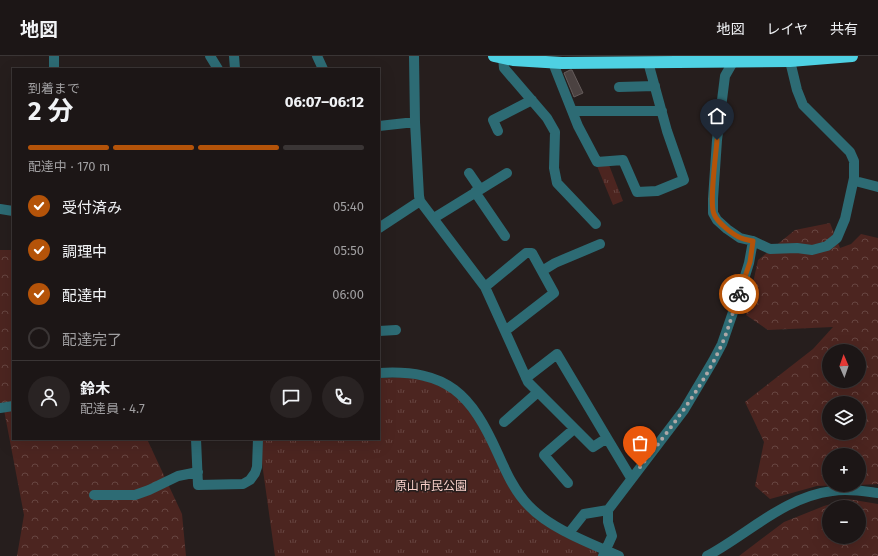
<!DOCTYPE html>
<html lang="ja">
<head>
<meta charset="utf-8">
<style>
	body { margin:0; font-family:"Fira Sans","Noto Sans JP",sans-serif; background:#292323; color:#f1f3f6; height:100vh; display:flex; flex-direction:column; font-size:15px; white-space:nowrap }
	* { box-sizing:border-box; margin:0 }
	p { font-size:13px; color:#a09fa1 }
	.icon { flex:none; width:22px; height:22px; fill:none; stroke:currentColor; stroke-width:2; stroke-linecap:round; stroke-linejoin:round }
	.map { position:relative; flex:1; overflow:hidden }
	.side { position:absolute; left:12px; top:12px; width:368px; height:372px; display:flex; flex-direction:column; background:#1c1616; border-radius:0px; box-shadow:0 4px 16px #0002,0 0 0 1px #3a3535 }
	.side>* { flex:none }
	.needle { width:26px; rotate:358deg }
	.fabs { position:absolute; left:822px; top:288px; display:grid; gap:8px }
	.fabs a { display:grid; place-items:center; width:44px; height:44px; border-radius:50%; background:#1c1616; box-shadow:0 4px 16px #0002,0 0 0 1px #3a3535; font-size:20px }
	.pin { position:absolute; display:grid; place-items:center; width:34px; height:34px; color:#fff; margin:-41px -17px; border-radius:50% 50% 50% 0; rotate:-45deg; box-shadow:0 0 4px #0007 }
	.pin .icon { rotate:45deg }
	.courier { position:absolute; display:grid; place-items:center; width:40px; height:40px; margin:-20px; border:3px solid #b45309; border-radius:50%; background:#fff; color:#222; box-shadow:0 1px 5px #0007 }
	.summary em { font-style:normal; font-weight:700 }
	.summary div { display:flex; flex-direction:column-reverse }
	.summary { display:flex; align-items:center; justify-content:space-between; height:68px; padding:0 16px }
	h1 { font-size:26px; font-weight:700; line-height:30px }
	.bar { display:grid; grid-template-columns:repeat(4,1fr); gap:6px 4px; align-content:center; height:48px; padding:0 16px }
	.bar i { height:5px; border-radius:3px; background:#3a3535 }
	.bar .active { background:#b45309 }
	.bar p { grid-column:span 4 }
	.line { display:flex; align-items:center; gap:10px; padding:0 16px; border-top:1px solid #3a3535 }
	.line div { flex:1 }
	.round { display:grid; place-items:center; flex:none; width:42px; height:42px; border-radius:21px; background:#292323 }
	ol { padding:0 16px; list-style:none }
	li { display:flex; align-items:center; gap:12px; height:44px }
	li p { margin-inline-start:auto }
	li .icon { padding:4px; border-radius:50%; background:#b45309; color:#fff; stroke-width:4 }
	li:last-child { color:#a09fa1 }
	li i { width:22px; height:22px; border:2px solid #3a3535; border-radius:50% }
	header { display:flex; align-items:center; gap:24px; box-sizing:border-box; height:56px; padding:0 20px; background:#1c1616; border-bottom:1px solid #3a3535 }
	header strong { font-size:19px }
	nav { display:flex; gap:22px; margin-inline-start:auto; font-size:14px }
	.map>svg:first-child { display:block }
</style>
</head>
<body>
<header>
<strong>地図</strong>
<nav><a>地図</a><a>レイヤ</a><a>共有</a></nav>
</header>
<div class="map">
<svg width="878" height="500" viewBox="0 0 878 500">
	<defs>
		<pattern id="forest-crowns" width="20" height="18" patternUnits="userSpaceOnUse"><rect width="20" height="18" fill="#4c2520"/><path d="M2 6a3 3 0 1 1 6 0M12 15a3 3 0 1 1 6 0" fill="none" stroke="#674541"/></pattern>
		<pattern id="park-tufts" width="24" height="20" patternUnits="userSpaceOnUse"><rect width="24" height="20" fill="#4c2520"/><path d="M3 7l-1-3M5 7V3M7 7l1-3M15 17l-1-3M17 17v-4M19 17l1-3" fill="none" stroke="#674541"/></pattern>
	</defs>
	<rect width="100%" height="100%" fill="#261e1d"/>
	<!-- forest -->
	<path fill="url(#forest-crowns)" fill-rule="evenodd" d="M830,167L840,192L851,188L861,178L878,182V428L859,429V399H829V429H850L817,430L770,443L755,430L764,386L745,346L813,293L833,271L768,274L746,259L758,204L795,174ZM829,295H859V325H829ZM829,347H859V377H829Z
		M0,194H13V383H147L182,458L186,500H17L24,459L4,354L0,348Z
		M848,443L878,448V500H739L784,466L824,450ZM829,451H859V481H829Z"/>
	<!-- park -->
	<path fill="url(#park-tufts)" d="M609,109L623,145L613,149L597,110Z
		M408,321L430,326L448,334L458,342L475,361L517,443L597,495L598,500H275L262,407V383H379V322Z"/>
	<!-- building -->
	<path fill="#4b4241" stroke="#655c5b" d="M570,14H572L583,37L574,41L564,17Z"/>
	<g fill="none" stroke-linecap="round" stroke-linejoin="round">
		<!-- minor -->
		<path stroke="#2d6b74" stroke-width="10" d="M210,0L218,13
			M234,0L235,13
			M317,0L323,13
			M414,0L415,66L419,140L420,145L485,231L528,326L593,391L607,382L631,422
			M733,0V6L725,20L717,84L713,143V157L717,164L727,173L740,182L753,185L770,193L797,192L812,194L827,190L837,182L845,163L854,122V105L850,96L803,49L797,34L790,5
			M503,2L504,12L547,62L555,76L554,112L557,127L596,168
			M553,7L578,70L597,106L623,104L637,136L657,135L684,124L667,75L648,6
			M54,13V0
			M619,31L655,30
			M572,55H662
			M379,70L415,66
			M498,75L493,64L532,44
			M469,117L480,133
			M859,126L878,131
			M475,136L505,180
			M0,153L13,155
			M434,162L507,117
			M379,172L420,145
			M542,215L555,207L600,188
			M485,231L526,197H532L554,237L505,275
			M379,275L396,274
			M379,317C448,313 471,338 498,398C506,416 515,436 529,450C551,473 590,487 619,500
			M526,322L557,298L607,382
			M0,352L13,350
			M504,366L538,336
			M196,383L198,429L243,428L250,424L255,417L257,411L258,383
			M568,427L544,399L574,373
			M94,439H135L149,434L178,420L198,416
			M569,477L584,458L608,454
			M603,500L612,480L608,466V454L684,354L713,305L722,288L740,236L749,207L753,185
			M707,500C748,478 784,441 832,435C847,432 863,435 878,437"/>
		<!-- highway -->
		<path stroke="#4ed1e3" stroke-width="12" d="M494,0L513,4L562,7L790,5L852,0"/>
	</g>
	<g fill="none" stroke-linecap="round" stroke-linejoin="round">
		<!-- done -->
		<path stroke="#aea8a7" stroke-width="4" stroke-dasharray="0 7.2" d="M640,411C670,373 702,333 722,288C729,272 733,255 739,238"/>
		<!-- route -->
		<path stroke="#b45309" stroke-width="5" d="M717,84C716,99 709,147 714,158C717,166 733,179 741,182C745,184 749,184 753,185L750,206L739,238"/>
	</g>
	<g text-anchor="middle" dominant-baseline="central" stroke-width="3" stroke-linejoin="round" paint-order="stroke">
		<!-- park labels -->
		<g font-size="12" fill="#f8d0ca" stroke="#261e1d">
			<text x="431" y="430">原山市民公園</text>
		</g>
	</g>
</svg>
<div class="fabs">
<a><svg class="needle" viewBox="-14 -14 28 28"><path d="M0-13l5 13h-10z" fill="#e53935"/><path d="M0 13l5-13h-10z" fill="#a09fa1"/></svg></a>
<a><svg class="icon" aria-label="layers" viewBox="0 0 24 24"><path d="M12 4l9 5-9 5-9-5zM3 14l9 5 9-5"/></svg></a>
<a>+</a>
<a>−</a>
</div>
<div class="pin" style="left:640px;top:411px;background:#ea580c"><svg class="icon" aria-label="bag" viewBox="0 0 24 24"><path d="M5 8h14l-1 12H6zM9 8a3 3 0 0 1 6 0"/></svg></div>
<div class="pin" style="left:717px;top:84px;background:#1f2937"><svg class="icon" aria-label="home" viewBox="0 0 24 24"><path d="M3 11l9-7 9 7M6 9v11h12V9"/></svg></div>
<div class="courier" style="left:739px;top:238px"><svg class="icon" aria-label="bike" viewBox="0 0 24 24"><circle cx="6" cy="16" r="4"/><circle cx="18" cy="16" r="4"/><path d="M6 16l4-8h5l3 8M10 8l3 8H6M13 5h3"/></svg></div>
<section class="side">
<div class="summary"><div><h1>2 分</h1><p>到着まで</p></div><em>06:07–06:12</em></div>
<div class="bar"><i class="active"></i><i class="active"></i><i class="active"></i><i></i><p>配達中 · 170 m</p></div>
<ol>
<li><svg class="icon" aria-label="check" viewBox="0 0 24 24"><path d="M5 12l5 5 9-10"/></svg>受付済み<p>05:40</p></li>
<li><svg class="icon" aria-label="check" viewBox="0 0 24 24"><path d="M5 12l5 5 9-10"/></svg>調理中<p>05:50</p></li>
<li><svg class="icon" aria-label="check" viewBox="0 0 24 24"><path d="M5 12l5 5 9-10"/></svg>配達中<p>06:00</p></li>
<li><i></i>配達完了</li>
</ol>
<div class="line" style="height:72px"><a class="round"><svg class="icon" aria-label="person" viewBox="0 0 24 24"><circle cx="12" cy="8" r="4"/><path d="M4 21q1-7 8-7t8 7"/></svg></a><div><b>鈴木</b><p>配達員 · 4.7</p></div><a class="round"><svg class="icon" aria-label="chat" viewBox="0 0 24 24"><path d="M4 5h16v11H9l-5 4z"/></svg></a><a class="round"><svg class="icon" aria-label="phone" viewBox="0 0 24 24"><path d="M5 4h4l2 5-3 2q2 4 5 5l2-3 5 2v4C11 20 4 13 5 4z"/></svg></a></div>
</section>
</div>
</body>
</html>
